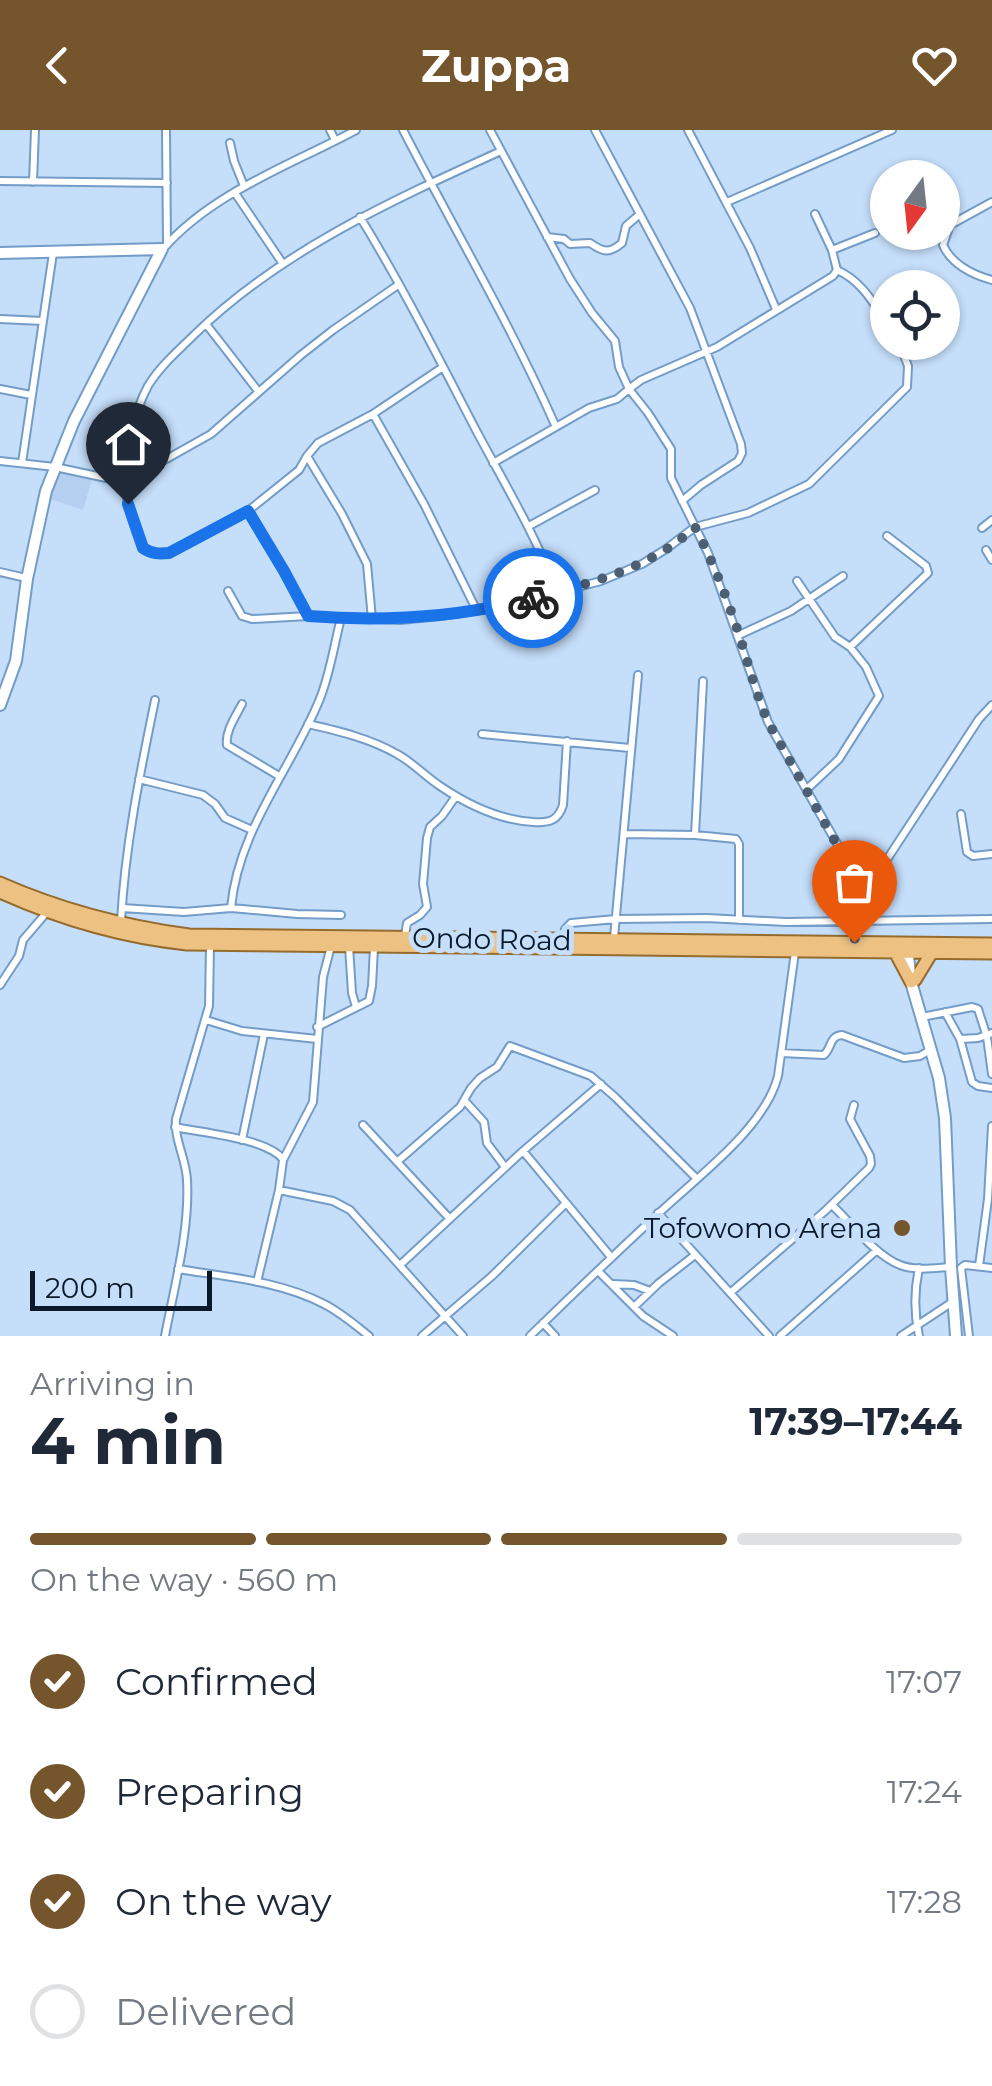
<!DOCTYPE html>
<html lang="en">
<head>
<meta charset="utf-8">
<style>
	body { margin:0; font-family:Montserrat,sans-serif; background:#f6f6f7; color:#1f2937; height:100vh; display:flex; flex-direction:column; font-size:38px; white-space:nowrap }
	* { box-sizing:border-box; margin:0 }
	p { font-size:32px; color:#747a83 }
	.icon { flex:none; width:55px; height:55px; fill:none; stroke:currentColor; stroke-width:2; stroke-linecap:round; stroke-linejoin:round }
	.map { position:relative; height:1206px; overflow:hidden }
	.side { display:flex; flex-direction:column; background:#fff; flex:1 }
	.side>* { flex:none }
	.needle { width:65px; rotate:195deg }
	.fabs { position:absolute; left:870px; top:30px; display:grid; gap:20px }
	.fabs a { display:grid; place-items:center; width:90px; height:90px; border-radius:50%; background:#fff; box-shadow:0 2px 8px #0004; font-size:50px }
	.scale { position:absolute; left:30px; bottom:25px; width:182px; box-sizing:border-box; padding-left:10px; border:5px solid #0b1a2b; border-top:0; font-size:28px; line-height:35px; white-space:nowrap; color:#0b1a2b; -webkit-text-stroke:8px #c5defa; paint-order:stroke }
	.pin { position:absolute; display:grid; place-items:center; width:85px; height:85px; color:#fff; margin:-102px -42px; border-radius:50% 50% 50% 0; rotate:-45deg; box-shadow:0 0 10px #0007 }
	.pin .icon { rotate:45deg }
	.courier { position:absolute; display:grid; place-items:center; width:100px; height:100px; margin:-50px; border:8px solid #1a73e8; border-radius:50%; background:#fff; color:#222; box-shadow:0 2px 12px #0007 }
	.headline em { font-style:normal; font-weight:700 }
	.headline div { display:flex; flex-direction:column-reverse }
	.headline { display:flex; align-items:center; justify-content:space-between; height:170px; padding:0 30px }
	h1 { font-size:65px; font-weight:700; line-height:75px }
	.bar { display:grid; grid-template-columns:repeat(4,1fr); gap:15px 10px; align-content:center; height:120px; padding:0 30px }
	.bar i { height:12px; border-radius:8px; background:#e0e1e3 }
	.bar .active { background:#75552b }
	.bar p { grid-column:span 4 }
	ol { padding:0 30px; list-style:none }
	li { display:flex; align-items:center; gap:30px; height:110px }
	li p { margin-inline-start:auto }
	li .icon { padding:10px; border-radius:50%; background:#75552b; color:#fff; stroke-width:4 }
	li:last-child { color:#747a83 }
	li i { width:55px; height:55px; border:5px solid #e0e1e3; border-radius:50% }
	header { display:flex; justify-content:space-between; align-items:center; height:130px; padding:0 30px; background:#75552b; color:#fff; font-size:45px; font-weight:700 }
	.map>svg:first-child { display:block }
</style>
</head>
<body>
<header><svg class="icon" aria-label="back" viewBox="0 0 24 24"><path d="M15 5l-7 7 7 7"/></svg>Zuppa<svg class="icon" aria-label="heart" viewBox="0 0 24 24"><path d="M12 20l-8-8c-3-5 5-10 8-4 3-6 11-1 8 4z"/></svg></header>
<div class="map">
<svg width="992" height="1206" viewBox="0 0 992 1206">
	<rect width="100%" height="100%" fill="#c5defa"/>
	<!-- built -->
	<path fill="#b4cfef" d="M59,339L92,349L83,380L50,369Z"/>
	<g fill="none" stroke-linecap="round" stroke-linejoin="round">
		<defs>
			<path id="street" d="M166,0L167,113
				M330,0L335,10
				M403,0C454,99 511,195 556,297
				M490,0L570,149L592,183L615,211L619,237L629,259L617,269L589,278L493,333
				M595,0L690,178L741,314L742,323L738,331L701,355L682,371
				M688,0L750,118L776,179
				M230,13L234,31L244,56
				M0,51L167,53
				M33,52L35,0
				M235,63L283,134
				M727,72L892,0
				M992,72L950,95L943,115C951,134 973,145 992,150
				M815,84L832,120
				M360,87C403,157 440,231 478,304C506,356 536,406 557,462
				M875,103L832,120L837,140C862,151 874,174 888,195
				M547,107L564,109L570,114L590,113C603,122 609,124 622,113L626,96L640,84
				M163,119C213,62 291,35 356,0
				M837,140L833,146L717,217L641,250L629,259L648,283L671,319V348L708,423L768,592L865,763
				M0,189L43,191
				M206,194L258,261
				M443,237L373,284L318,313L307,326L299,340L248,381L169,423C159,424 152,424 143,418C134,397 126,375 125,352C124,324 135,280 148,256C160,236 178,221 194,205C280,121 393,70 501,21
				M0,259L31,265
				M373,284L424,374L477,481
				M307,326L342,384L367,434L372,489
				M0,331L55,337L125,352
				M22,333L53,123
				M125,348L154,336L211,304L301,225L333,200L398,155
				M248,381L284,441L308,486
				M529,396L595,360
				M982,398L992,390
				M986,420L992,430
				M0,442L26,448
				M797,451L835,507L850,517L866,537L879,566L839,629L807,659
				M228,461L242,486L252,489L308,486L400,490L440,486L501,477L601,451L642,434L666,419L695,397L748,383L809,354L907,257L908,236L899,212
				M739,505L791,481L843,446
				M850,517L928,443L926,436L887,406
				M242,574C236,586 225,601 227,615L279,646
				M308,594C338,601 369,608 397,624C412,632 425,646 440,656C468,675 500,690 533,692C549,693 558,691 563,675L567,611
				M482,604L630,618
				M139,649L203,665L215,674L225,688L252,700
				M961,684L967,722L973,726L992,724
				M624,704L695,705L736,709L739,714V790
				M695,705L703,551
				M122,778L184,782L231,778L297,784L341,785
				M231,778C238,700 290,641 319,571C330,545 334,515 341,488
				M121,791C125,716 140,643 155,570
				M405,806L407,793L420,785L427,777L423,754L427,708L430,697L442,686L456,666
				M563,808L565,799L571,793L616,789L707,788L786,792L992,789
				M614,808L638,545
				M854,812L865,763L979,589L992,575
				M349,816L352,863L356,877
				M0,855L19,826L23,810L47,782
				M945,882L960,909L972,952L978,956L992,958
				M922,887L972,877L978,879L987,907L992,944
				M206,890L242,901L317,909
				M317,897L369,871L372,856L374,818
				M960,909L978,908L992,903
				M781,923L824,925C832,918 829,906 842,905L904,928L920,926L930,920
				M465,971L484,992L487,1013L505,1037
				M363,995L450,1089
				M175,997C203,1003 265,1008 283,1029
				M242,1010L264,904
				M523,1021L611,1127
				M398,1031L460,977L471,958L480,948L497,937L510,916L591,946L615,967L697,1049
				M279,1060L333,1071L350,1080L463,1206
				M832,1075C851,1093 876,1126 900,1135C915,1141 934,1138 950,1137
				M658,1083L769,1206
				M400,1135L523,1021L601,954
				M979,1136L988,1069L992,996
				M919,1138C914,1161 914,1183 919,1206
				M178,1139C227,1147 280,1151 324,1174C340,1182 354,1194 369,1206
				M598,1141L643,1186L673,1206
				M257,1152L279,1060L283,1030L313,972L323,847L331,816
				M613,1154L634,1155L650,1161
				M730,1163L825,1081L869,1038L871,1034L870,1026L850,989L854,975
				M634,1177L659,1153L695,1125
				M543,1193L555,1206
				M165,1206C174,1158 190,1099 187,1050C186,1028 174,1010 176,989L209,876L210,816
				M422,1206L492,1146L565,1074
				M530,1206C572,1165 615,1124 658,1084C697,1047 765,998 778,946L795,822
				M780,1206L877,1120
				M901,1206L954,1171
				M969,1206L961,1138L965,1135L992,1138"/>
			<path id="secondary" d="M0,123L162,119L74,291L46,361L27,449L16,531L0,575
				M907,817L911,852L939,948L945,988L951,1137L956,1206"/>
			<path id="primary" d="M0,753C61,780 123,796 189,805L992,814
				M0,762C60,789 121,807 187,814L992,823
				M895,822L911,852
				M915,850L932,822"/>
		</defs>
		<!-- street casing -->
		<use href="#street" stroke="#749cc8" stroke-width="10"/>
		<!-- secondary casing -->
		<use href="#secondary" stroke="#749cc8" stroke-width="14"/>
		<!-- primary casing -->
		<use href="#primary" stroke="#956c2d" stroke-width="15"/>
		<!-- street -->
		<use href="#street" stroke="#fff" stroke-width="6"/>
		<!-- secondary -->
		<use href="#secondary" stroke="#fff" stroke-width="10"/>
		<!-- primary -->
		<use href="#primary" stroke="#ecc182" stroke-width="11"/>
	</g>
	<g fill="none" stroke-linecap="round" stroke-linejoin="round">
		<!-- done -->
		<path stroke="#4c5f73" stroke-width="10" stroke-dasharray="0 18" d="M533,468C591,453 650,439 695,397C713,432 728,470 740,508C749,536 756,564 768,592L864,763L854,812"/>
		<!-- route -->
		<path stroke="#1a73e8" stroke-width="12" d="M128,374L143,418C152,424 159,424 169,423L248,381L284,441L308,486C385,492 458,488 533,468"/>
	</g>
	<!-- markers -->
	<circle fill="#75552b" stroke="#c5defa" stroke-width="4" cx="902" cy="1098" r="10"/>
	<g text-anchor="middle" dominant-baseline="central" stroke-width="10" stroke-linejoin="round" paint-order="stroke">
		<!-- street labels -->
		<g font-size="28" fill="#0b1a2b" stroke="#c5defa">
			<text transform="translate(492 809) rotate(1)">Ondo Road</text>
		</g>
		<!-- poi labels -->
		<g font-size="28" fill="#0b1a2b" stroke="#c5defa" text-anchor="end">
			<text x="882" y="1098">Tofowomo Arena</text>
		</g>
	</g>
</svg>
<div class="fabs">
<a><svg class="needle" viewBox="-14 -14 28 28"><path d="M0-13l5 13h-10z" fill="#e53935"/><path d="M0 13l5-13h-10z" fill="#747a83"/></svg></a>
<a><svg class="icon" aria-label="locate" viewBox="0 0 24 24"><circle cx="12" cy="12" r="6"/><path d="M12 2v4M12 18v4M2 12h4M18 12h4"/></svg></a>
</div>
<div class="scale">200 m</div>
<div class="pin" style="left:854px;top:812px;background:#ea580c"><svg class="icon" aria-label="bag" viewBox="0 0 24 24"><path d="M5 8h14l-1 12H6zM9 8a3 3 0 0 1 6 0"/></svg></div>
<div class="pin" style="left:128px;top:374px;background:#1f2937"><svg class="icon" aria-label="home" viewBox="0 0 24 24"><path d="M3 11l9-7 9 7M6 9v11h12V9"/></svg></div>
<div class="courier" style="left:533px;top:468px"><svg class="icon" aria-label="bike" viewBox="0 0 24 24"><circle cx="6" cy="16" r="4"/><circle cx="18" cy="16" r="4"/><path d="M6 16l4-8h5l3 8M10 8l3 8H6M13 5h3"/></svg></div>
</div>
<section class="side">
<div class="headline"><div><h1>4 min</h1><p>Arriving in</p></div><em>17:39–17:44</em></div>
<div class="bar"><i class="active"></i><i class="active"></i><i class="active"></i><i></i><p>On the way · 560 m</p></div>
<ol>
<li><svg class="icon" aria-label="check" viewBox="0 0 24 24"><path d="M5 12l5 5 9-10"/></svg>Confirmed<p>17:07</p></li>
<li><svg class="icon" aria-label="check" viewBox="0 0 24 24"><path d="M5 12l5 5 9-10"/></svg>Preparing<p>17:24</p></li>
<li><svg class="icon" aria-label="check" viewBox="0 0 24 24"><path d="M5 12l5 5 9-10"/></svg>On the way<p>17:28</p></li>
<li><i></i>Delivered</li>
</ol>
</section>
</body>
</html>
